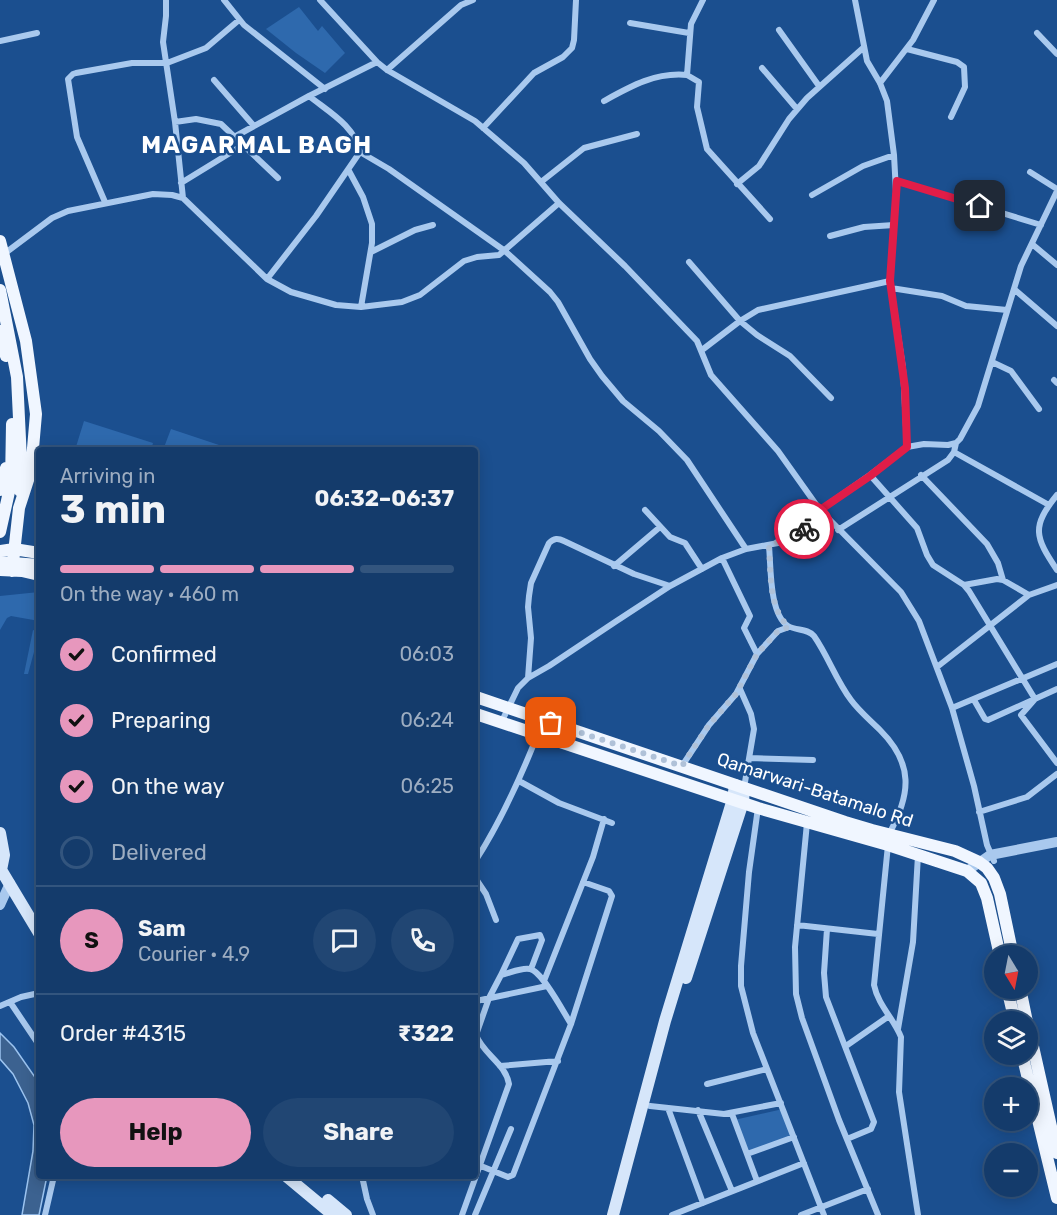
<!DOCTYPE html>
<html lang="en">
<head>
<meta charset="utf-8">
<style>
	body { margin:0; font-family:Rubik,sans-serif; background:#214673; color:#f1f3f6; height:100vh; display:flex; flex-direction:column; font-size:22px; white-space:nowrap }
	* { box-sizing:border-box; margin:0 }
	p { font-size:20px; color:#9dadc1 }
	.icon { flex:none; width:33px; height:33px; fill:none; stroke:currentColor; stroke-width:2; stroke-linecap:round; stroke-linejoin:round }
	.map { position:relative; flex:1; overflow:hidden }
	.sheet { position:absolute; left:36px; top:447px; width:442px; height:732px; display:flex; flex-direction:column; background:#143b6b; border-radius:6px; box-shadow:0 3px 15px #0003,0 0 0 2px #33557e }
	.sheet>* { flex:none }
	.needle { width:39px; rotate:170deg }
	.buttons { position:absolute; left:984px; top:945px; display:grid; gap:12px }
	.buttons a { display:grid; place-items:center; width:54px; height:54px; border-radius:50%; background:#143b6b; box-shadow:0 3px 15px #0003,0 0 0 2px #33557e; font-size:30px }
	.pin { position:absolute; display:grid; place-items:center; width:51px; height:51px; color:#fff; margin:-26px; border-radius:12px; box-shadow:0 3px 9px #0006 }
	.courier { position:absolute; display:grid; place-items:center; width:60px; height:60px; margin:-30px; border:4px solid #e11d48; border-radius:50%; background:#fff; color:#222; box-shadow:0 2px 8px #0007 }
	.overview em { font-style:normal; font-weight:700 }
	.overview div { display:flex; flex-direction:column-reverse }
	.overview { display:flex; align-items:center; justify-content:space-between; height:102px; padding:0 24px }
	h1 { font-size:39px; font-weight:700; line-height:45px }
	.bar { display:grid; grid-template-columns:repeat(4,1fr); gap:9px 6px; align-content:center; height:72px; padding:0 24px }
	.bar i { height:8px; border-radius:4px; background:#33557e }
	.bar .on { background:#e797bd }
	.bar p { grid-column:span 4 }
	.line { display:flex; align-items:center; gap:15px; padding:0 24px; border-top:2px solid #33557e }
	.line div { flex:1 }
	.round { display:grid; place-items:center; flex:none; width:63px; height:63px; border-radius:32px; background:#214673 }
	ol { padding:0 24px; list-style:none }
	li { display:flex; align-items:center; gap:18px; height:66px }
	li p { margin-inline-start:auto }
	li .icon { padding:6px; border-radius:50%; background:#e797bd; color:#111; stroke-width:4 }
	li:last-child { color:#9dadc1 }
	li i { width:33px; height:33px; border:3px solid #33557e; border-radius:50% }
	.cta { display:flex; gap:12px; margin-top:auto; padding:12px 24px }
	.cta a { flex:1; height:69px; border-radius:36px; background:#e797bd; color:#111; font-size:24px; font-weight:700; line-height:69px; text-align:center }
	.cta a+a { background:#214673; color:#f1f3f6 }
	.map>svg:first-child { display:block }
</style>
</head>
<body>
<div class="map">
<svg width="1057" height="1215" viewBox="0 0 1057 1215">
	<rect width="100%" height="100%" fill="#1b4f8f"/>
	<!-- green -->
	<path fill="#2e69ad" d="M299,7L318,31L322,26L345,53L325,73L296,53L266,29Z
		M84,421L153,443L151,450H75Z
		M171,429L234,450H163Z
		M39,592V621L11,616L7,618L0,630V596Z
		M33,630L39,632V653L34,652L28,674H24Z
		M783,1109L794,1137L747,1154L734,1120Z"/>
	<!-- water -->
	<path fill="#3c6290" stroke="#9cc4f0" stroke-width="1.5" d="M0,1033L14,1047L39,1083V1176H47L39,1215H22L33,1151L34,1125L28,1103L13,1074L0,1059Z"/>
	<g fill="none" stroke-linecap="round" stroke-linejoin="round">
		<!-- minor -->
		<path stroke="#a9c9ee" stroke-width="6" d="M166,0V16L163,42L175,122L183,198L267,279L291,292L336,305L361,307L402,302L420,295L464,261L477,257L499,255L559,203
			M224,0L244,25L325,89
			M320,0L377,62L387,70L475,121L524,163L559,203L625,266L697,341L711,375L778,451L820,510L901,592L919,621L952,708L974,786L987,845L994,861
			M703,0L691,24L687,75L699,82L697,107L707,149L770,219
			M855,0L867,61L880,83L887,101L894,155L896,192L890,281L903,368L907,447
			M630,23L689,33
			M779,30L819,86
			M1037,33L1057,54
			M0,41L37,33
			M907,49L957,62L964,67L965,87L951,117
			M762,68L797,109
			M387,70L461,5L473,0
			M214,80L254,126
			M880,83L913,40L934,0
			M604,101C631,86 656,72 687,75
			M175,122L196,119L221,124L278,178
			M483,128L534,73L563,57L572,48L574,40L576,0
			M236,136L309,96L377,62
			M360,152L389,169L505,251L550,292L558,302L590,359L602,376L623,401L659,431L687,460L746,549
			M349,171L363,197L372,224V243L361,307
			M1030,172L1057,189
			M897,181L1041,225
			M541,182L584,148L637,134
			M181,183L243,145
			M737,184L759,166L789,119L807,98L863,48
			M812,195L863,166L894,155
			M105,202L77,137L68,79L73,74L76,73L132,63H167L206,48L239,20
			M830,236L864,227L894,225
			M1032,244L1057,265
			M371,252L415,230L433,225
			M4,254L52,218L68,211L153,194L172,195L183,198
			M689,262L740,321L757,335L790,356L831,398
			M267,279L316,216L360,152C355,126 329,112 309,96
			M891,288L942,296L966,306L1007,310
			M1014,289L1057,326
			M702,350L740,321L758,310L890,281
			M992,362L1011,371L1039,409
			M1054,380L1057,383
			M954,452L1049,505
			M870,475L917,528L927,555L933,565L964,585L969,591L1035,699L1021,715L1057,763
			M921,475L987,544L998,563L1003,580
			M1057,495C1031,527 1035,537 1057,570
			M645,510L670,537L685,543L702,569
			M820,510L870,475L907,447L924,444L948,445L956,443L960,439L978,406L1021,266L1057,191
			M838,530L948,460L954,452L956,443
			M769,546C771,566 769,614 788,626C797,631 807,628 814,636C828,656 836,680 851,700C859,711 870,720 880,730C914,764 911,794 889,834
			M614,566L660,527
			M964,585L997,579L1003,580L1029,595L1057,585
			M757,654L778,631L789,627
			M937,667L1029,595
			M528,678L531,638L528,607L529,596L531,583L549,543C554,538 558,538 564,541L634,574L670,586
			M740,689L751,714L754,729L744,788
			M974,700L985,719L988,720L1057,689
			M952,708L1057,664
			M501,723L518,688L528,678L549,666L615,622L670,586L722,558L746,549L778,543L825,516
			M750,758L813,760
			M682,766L709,725L736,694L757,654L744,628L750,616L722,558
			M519,781L559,803L612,823
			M758,808L749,872L741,966V986L753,1033L824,1215
			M979,812L1027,797L1057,774
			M807,823L795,947L796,994L802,1018L839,1120L878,1215
			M888,845L874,985C878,1005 894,1019 901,1037L899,1092L918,1215
			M476,860C501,821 520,779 537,736
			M476,879L486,894L496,920
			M797,925L878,934
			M827,929L824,973L826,997L874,1122L871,1129L847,1139
			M501,975L518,939L540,935L542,940L531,969
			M544,981L593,857L604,819
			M476,1001L547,986
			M10,1002L39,1045
			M0,1006L21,997L39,993
			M898,1029L913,942L918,855
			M846,1046L889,1016
			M500,1066L558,1061
			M707,1084L767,1069
			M650,1106L724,1114L781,1103
			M668,1108L703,1203
			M698,1110L732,1191
			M732,1114L757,1181
			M747,1154L794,1137
			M481,1166L508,1177L513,1175L571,1024L612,896L609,891L583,882
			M362,1176L367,1199L373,1215
			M45,1215L54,1176
			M462,1215L509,1084C506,1064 483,1054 476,1035L489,998L501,975C510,973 522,967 530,969C542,971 564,1013 571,1024
			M475,1215L511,1129
			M672,1215L804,1163
			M801,1215L868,1189"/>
		<!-- tertiary -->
		<path stroke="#a9c9ee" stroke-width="10" d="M967,871L990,855L1057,842
			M0,905L10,883"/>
		<!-- secondary -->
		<path stroke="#d6e6fa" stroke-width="12" d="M0,833L4,855L1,870
			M0,868L39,933
			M686,978L743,802L744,788
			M286,1176L333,1215
			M328,1200L346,1215
			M613,1215L665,1021L733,799L735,785"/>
		<!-- primary -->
		<path stroke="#f0f6ff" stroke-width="12" d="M0,241L26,341L36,414L31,471L19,508L12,571
			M0,290L17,377L21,460L20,491
			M0,331L6,356
			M0,490L6,468
			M0,532L11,483L12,424
			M0,551L14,549L39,553
			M0,570L22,571L39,575
			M476,697L845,822L872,830L955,851L979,862L987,868L994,878L1000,894L1013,956
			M476,714L758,808L888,845L967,871L981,883L987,898L1000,956
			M1007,988L1015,1022
			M1020,988L1027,1022
			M1028,1024L1057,1153
			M1022,1054L1057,1198"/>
		<!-- primary-bridge -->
		<path stroke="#f0f6ff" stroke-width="12" d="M0,562L39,565"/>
	</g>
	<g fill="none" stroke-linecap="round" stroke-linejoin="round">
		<!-- done -->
		<path stroke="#afc1d8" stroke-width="6" stroke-dasharray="0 10.8" d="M551,723L682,766L709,725L736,694L757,654L778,631L789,627C768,608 771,572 769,546L804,529"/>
		<!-- route -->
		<path stroke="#e11d48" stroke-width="8" d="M804,529L825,516L820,510L870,476L907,447L905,388L890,281L897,181L980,206"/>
	</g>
	<g text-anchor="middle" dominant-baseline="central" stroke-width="5" stroke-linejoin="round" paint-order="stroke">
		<!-- street labels -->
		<g font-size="18" fill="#fff" stroke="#1b4f8f">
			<text transform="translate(815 790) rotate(18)">Qamarwari-Batamalo Rd</text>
		</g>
		<!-- district labels -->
		<g font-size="24" font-weight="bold" letter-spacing="1.5" fill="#fff" stroke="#1b4f8f">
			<text x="257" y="145">MAGARMAL BAGH</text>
		</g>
	</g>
</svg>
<div class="buttons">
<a><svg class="needle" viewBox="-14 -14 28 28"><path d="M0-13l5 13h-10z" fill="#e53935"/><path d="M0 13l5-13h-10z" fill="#9dadc1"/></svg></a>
<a><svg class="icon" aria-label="layers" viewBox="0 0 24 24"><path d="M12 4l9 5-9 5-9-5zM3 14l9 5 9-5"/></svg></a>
<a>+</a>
<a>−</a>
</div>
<div class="pin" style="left:551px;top:723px;background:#ea580c"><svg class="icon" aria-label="bag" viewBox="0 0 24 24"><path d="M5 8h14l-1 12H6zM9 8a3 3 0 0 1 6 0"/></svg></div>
<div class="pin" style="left:980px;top:206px;background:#1f2937"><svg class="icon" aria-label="home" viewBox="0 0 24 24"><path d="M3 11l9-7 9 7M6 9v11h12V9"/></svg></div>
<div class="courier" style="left:804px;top:529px"><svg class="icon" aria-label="bike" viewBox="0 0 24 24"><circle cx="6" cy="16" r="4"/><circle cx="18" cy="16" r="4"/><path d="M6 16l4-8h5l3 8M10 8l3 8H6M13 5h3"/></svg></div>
<section class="sheet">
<div class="overview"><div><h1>3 min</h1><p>Arriving in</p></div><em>06:32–06:37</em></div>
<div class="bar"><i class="on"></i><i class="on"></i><i class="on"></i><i></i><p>On the way · 460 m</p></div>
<ol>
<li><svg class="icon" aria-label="check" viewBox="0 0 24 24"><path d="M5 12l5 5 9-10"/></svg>Confirmed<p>06:03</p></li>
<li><svg class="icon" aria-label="check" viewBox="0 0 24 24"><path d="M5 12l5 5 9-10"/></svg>Preparing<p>06:24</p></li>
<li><svg class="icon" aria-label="check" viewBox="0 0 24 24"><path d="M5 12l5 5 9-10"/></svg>On the way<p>06:25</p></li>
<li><i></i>Delivered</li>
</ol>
<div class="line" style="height:108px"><b class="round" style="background:#e797bd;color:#111">S</b><div><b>Sam</b><p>Courier · 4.9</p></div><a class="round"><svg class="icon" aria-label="chat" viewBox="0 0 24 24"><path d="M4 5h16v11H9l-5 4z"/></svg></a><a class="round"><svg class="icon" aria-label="phone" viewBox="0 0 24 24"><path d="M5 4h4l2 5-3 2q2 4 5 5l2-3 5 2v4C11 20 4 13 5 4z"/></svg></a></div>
<div class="line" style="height:78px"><div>Order #4315</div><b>₹322</b></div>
<div class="cta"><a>Help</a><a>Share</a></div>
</section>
</div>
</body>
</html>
